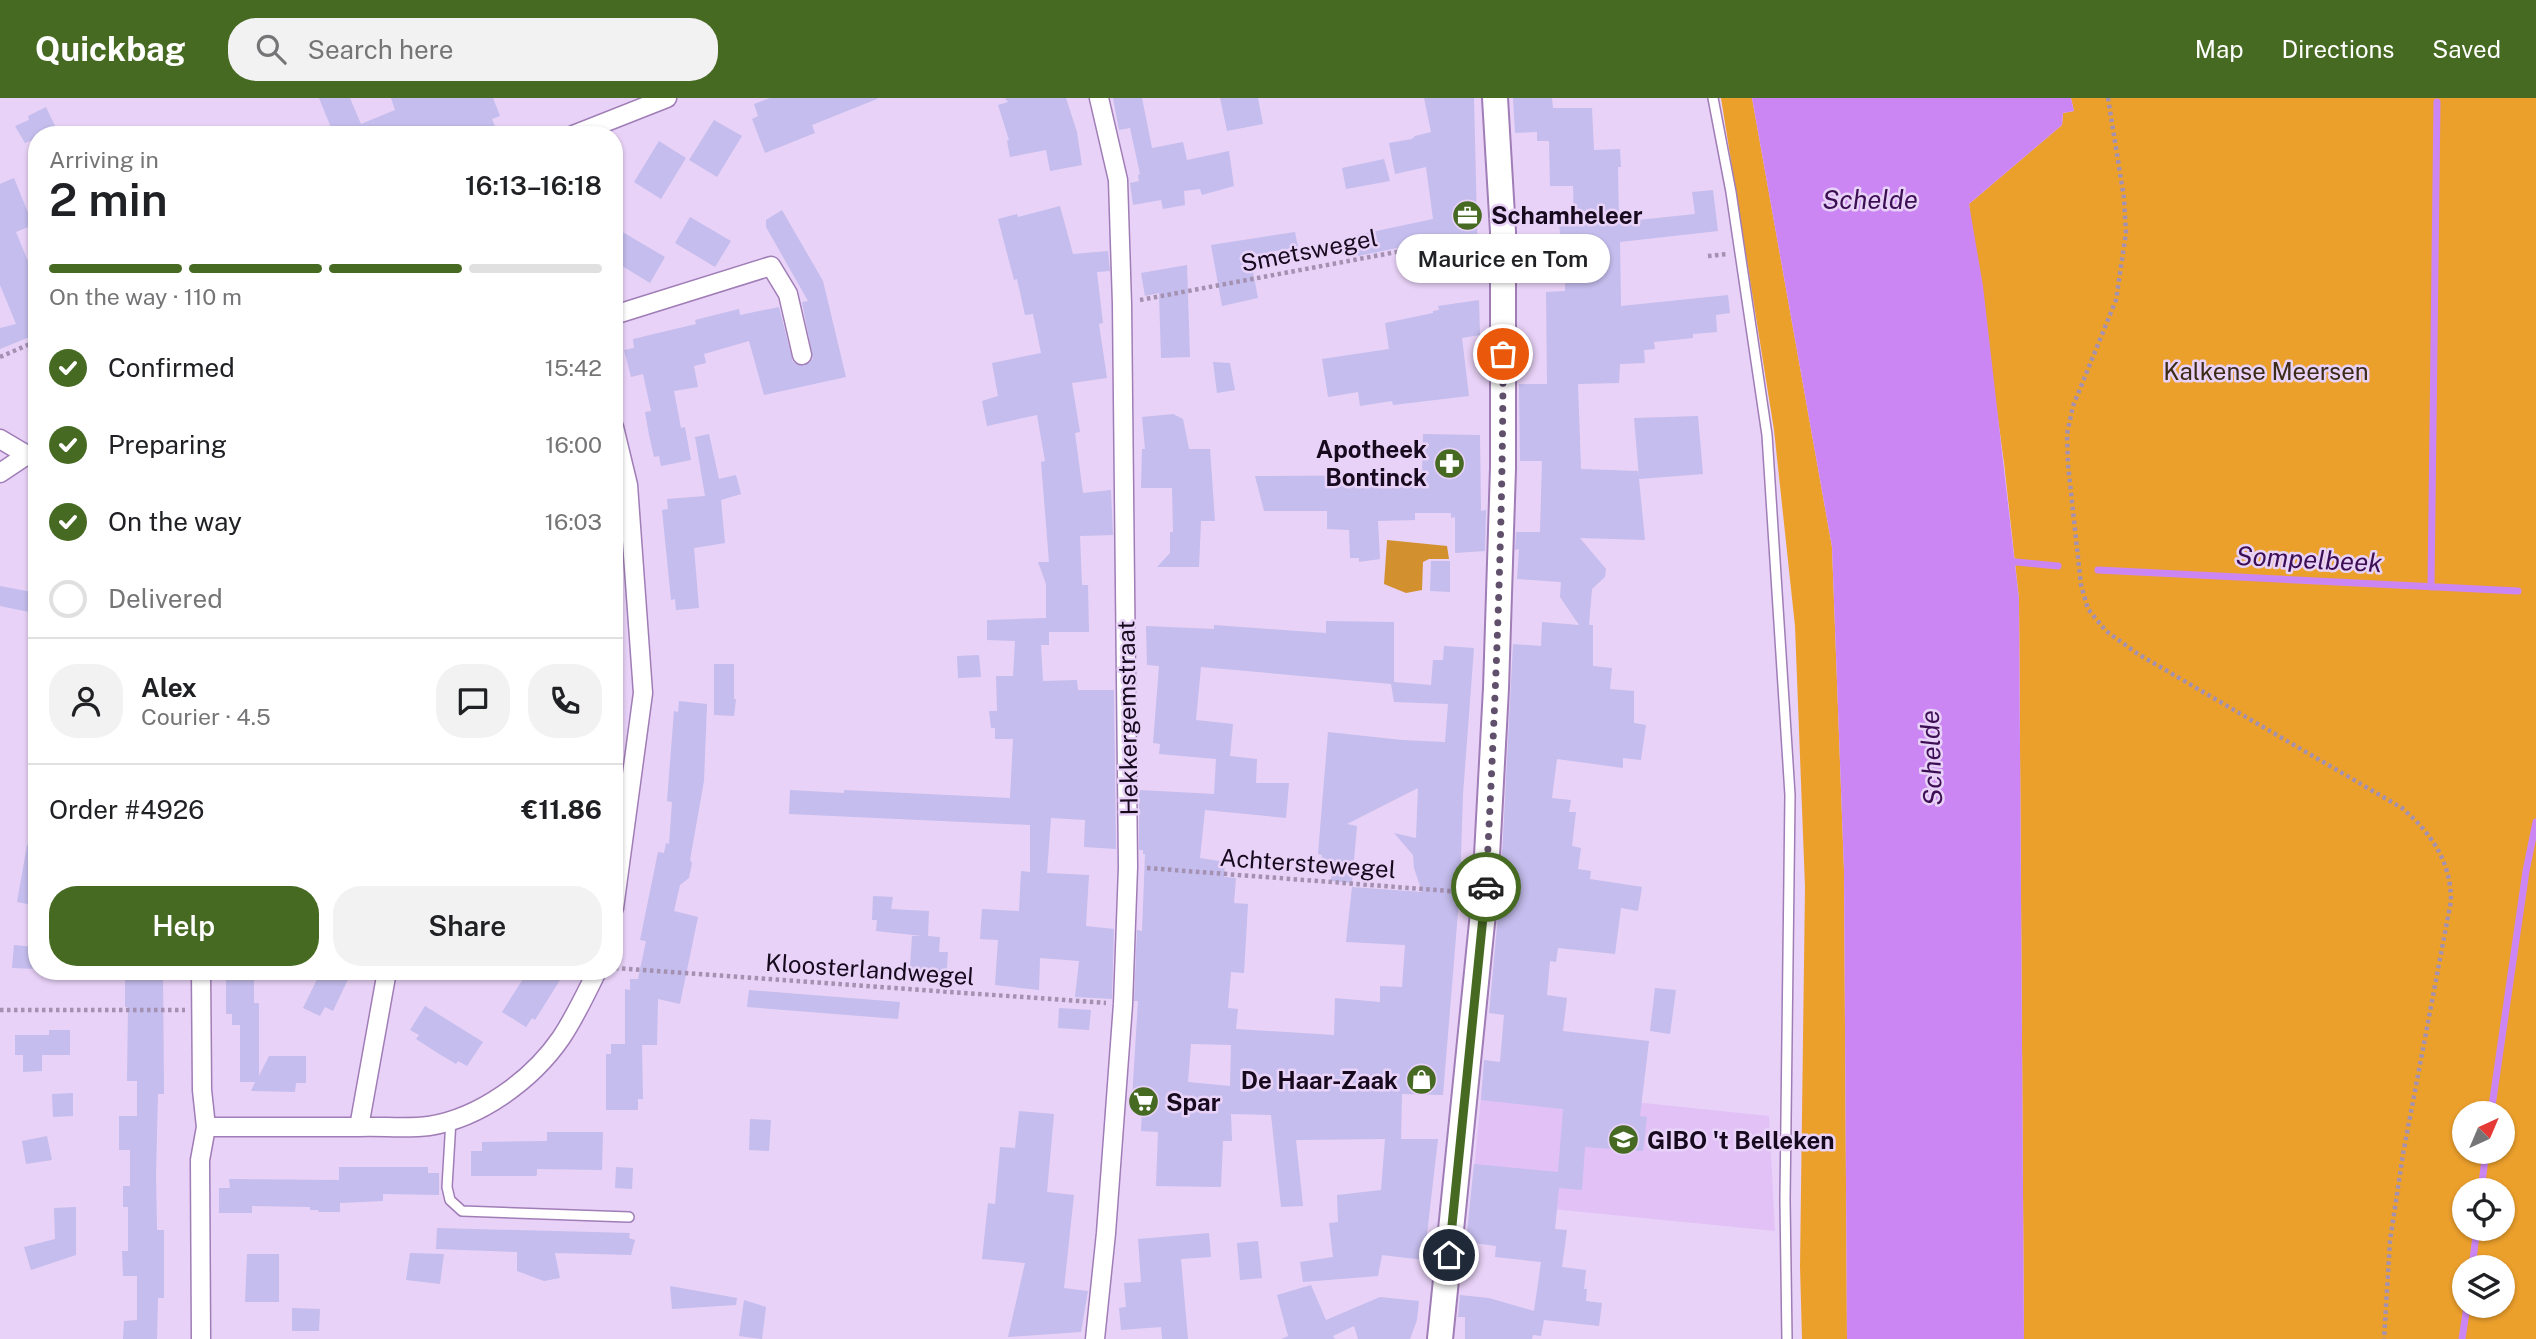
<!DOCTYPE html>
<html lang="en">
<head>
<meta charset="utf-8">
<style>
	body { margin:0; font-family:"Public Sans",sans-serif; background:#f2f2f2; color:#202124; height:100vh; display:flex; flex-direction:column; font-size:26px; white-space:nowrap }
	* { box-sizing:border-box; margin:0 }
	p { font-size:23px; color:#757577 }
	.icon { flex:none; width:38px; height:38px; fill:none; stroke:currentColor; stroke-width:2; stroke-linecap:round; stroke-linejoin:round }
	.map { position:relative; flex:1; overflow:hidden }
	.drawer { position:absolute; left:28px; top:28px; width:595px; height:854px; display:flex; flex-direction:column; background:#fff; border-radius:28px; box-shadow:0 2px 5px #0004 }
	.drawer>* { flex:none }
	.needle { width:46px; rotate:44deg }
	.controls { position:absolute; left:2452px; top:1003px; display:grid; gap:14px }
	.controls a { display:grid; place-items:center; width:63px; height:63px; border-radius:50%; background:#fff; box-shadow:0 2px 5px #0004; font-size:35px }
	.pin { position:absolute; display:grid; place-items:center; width:60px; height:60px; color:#fff; margin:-30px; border:4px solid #fff; border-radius:50%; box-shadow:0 2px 7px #0007 }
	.courier { position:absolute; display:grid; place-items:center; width:70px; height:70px; margin:-35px; border:5px solid #476a23; border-radius:50%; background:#fff; color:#222; box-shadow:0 2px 9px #0007 }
	.bubble { position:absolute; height:49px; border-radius:24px; background:#fff; box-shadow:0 2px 5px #0004; font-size:23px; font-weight:600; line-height:49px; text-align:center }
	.head em { font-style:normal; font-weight:600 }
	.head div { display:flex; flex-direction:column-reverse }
	.head { display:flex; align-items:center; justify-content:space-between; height:119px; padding:0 21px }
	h1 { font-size:46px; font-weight:600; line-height:52px }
	.bar { display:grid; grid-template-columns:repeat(4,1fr); gap:10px 7px; align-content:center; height:84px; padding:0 21px }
	.bar i { height:9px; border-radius:5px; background:#e0e0e0 }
	.bar .on { background:#476a23 }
	.bar p { grid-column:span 4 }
	.line { display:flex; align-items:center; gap:18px; padding:0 21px; border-top:2px solid #e0e0e0 }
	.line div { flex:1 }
	.round { display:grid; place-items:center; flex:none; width:74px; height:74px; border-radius:28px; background:#f2f2f2 }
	ol { padding:0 21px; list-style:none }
	li { display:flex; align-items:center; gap:21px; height:77px }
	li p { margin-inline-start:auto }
	li .icon { padding:7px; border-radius:50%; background:#476a23; color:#fff; stroke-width:4 }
	li:last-child { color:#757577 }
	li i { width:38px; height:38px; border:4px solid #e0e0e0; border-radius:50% }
	.cta { display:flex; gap:14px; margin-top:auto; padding:14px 21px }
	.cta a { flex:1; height:80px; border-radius:28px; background:#476a23; color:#fff; font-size:28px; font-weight:600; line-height:80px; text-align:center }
	.cta a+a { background:#f2f2f2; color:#202124 }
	header { display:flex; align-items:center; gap:42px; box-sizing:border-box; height:98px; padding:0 35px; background:#476a23; color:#fff }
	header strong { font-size:33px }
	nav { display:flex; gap:38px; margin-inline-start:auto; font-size:24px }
	.search { width:490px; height:63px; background:#f2f2f2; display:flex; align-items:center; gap:18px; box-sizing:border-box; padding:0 24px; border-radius:28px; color:#757577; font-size:26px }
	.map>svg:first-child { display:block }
</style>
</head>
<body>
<header>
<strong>Quickbag</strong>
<div class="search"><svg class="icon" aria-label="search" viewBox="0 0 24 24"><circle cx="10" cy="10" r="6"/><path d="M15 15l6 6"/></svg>Search here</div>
<nav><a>Map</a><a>Directions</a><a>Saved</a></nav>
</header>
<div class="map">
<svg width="2536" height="1241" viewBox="0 0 2536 1241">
	<rect width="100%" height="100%" fill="#e8d2f7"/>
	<!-- built -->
	<path fill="#e2c1f7" d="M1482,988L1769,1018L1775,1133L1471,1103Z"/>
	<!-- green -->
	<path fill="#eca02c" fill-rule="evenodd" d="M1721,0H1752L1832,449L1844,772L1847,1241H1802L1800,1168L1805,789L1795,528L1774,332Z
		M2071,0H2536V1241H2024L2019,501L2004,365L1969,106L2062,27L2063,15L2074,13ZM2464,1015H2502V1054H2464ZM2464,1092H2502V1130H2464ZM2464,1169H2502V1208H2464Z"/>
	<!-- forest -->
	<path fill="#d3902e" d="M1387,442L1447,448L1449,461H1429L1423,464L1422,492L1406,495L1384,486Z"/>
	<!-- water -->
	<path fill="#cb86f4" d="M1752,0H2071L2074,13L2063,15L2062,27L1969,106L1983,188L2019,501L2024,1241H1847L1844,772L1832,449Z"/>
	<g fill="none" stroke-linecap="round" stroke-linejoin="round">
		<!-- stream -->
		<path stroke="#cb86f4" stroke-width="7" d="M2006,463L2058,468
			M2098,472L2518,493
			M2431,489L2437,4
			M2491,1015L2526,773L2536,724
			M2481,1092L2486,1054
			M2472,1169L2477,1130
			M2462,1241L2467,1208"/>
	</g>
	<!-- building -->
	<path fill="#c4bded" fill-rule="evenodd" d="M319,0H350L361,26L395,12L391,0H493L500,18L492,21L496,31L481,37H334Z
		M770,0H877V1L812,27L815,35L765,55L752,21L758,18L754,6Z
		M1005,0H1066L1077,34L1082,67L1050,73L1046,52L1010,59L1007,43L1009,42L998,7L1008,4Z
		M1113,0H1142L1152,50L1183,44L1187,62L1229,53L1234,88L1202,97L1200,91L1184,93L1185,107L1163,111L1161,102L1133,107L1130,85L1139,83L1138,77L1140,76L1130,30L1119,32Z
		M1220,0H1258L1263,26L1227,33Z
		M1424,0H1474L1478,166L1444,172L1442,166L1402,171L1397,150L1358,158L1353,138L1433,121L1426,69L1395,76L1389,45L1412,41L1415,38L1431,34Z
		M1513,0H1552L1553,10H1592L1594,52L1620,51L1621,69H1618L1619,124L1695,116L1692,94L1713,92L1718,133L1620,144L1621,208L1728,197L1730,215L1716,217L1717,234L1693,236V240L1654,244L1655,251L1644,252L1645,265L1620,266L1619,285L1578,286L1581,371L1638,373L1639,379L1634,320L1698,318L1703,376L1639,381L1645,442L1580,440L1606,471L1605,479L1592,491L1589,527H1593V568L1612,570L1610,591L1634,593V625L1646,627L1641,662L1623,660V670L1557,661L1552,700L1571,702L1569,714H1576L1572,748L1581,750L1578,771L1591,773L1590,781L1642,789L1638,813L1621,810L1615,856L1558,850L1556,864L1550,863L1547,897L1567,900L1563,933L1649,943L1640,1018L1647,1019L1643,1053L1585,1049L1582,1092L1559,1090L1555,1131L1567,1132L1562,1169L1586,1172L1584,1191H1587L1586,1203L1602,1205L1599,1228L1544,1222L1541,1238L1533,1237L1532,1241H1465V1219H1458L1460,1197L1489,1200L1534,1213L1541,1164L1495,1159L1496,1148L1466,1144L1474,1066L1558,1074L1563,1011L1481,1002L1484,962L1500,964L1504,917L1489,915L1500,796L1513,546L1541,548L1542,524L1579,527L1560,499L1561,484L1517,481L1519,451L1515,452L1516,434H1540L1542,363H1520L1519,286H1547L1546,194L1565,193V172L1559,127L1574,126L1573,88H1550L1549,43H1537V34L1515,35Z
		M46,9L56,30L43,37H37V40L25,45L15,28L29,22L28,18Z
		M714,22L742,38L717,79L689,62Z
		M659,43L686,60L661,101L634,84Z
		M1384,61L1390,83L1346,91L1342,70Z
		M14,80L33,127L16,134L37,185V236L0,251V230L16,226L0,187V86Z
		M1060,108L1073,156L1108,153L1110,173L1097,174L1103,225L1099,226L1107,280L1072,285L1080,334L1075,335L1083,395L1111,392L1113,437L1080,438L1082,487H1088L1089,534H1049V547H1041L1043,583L1077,582L1078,592H1114L1116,751L1084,749L1085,722L1051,720L1047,775L1089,777L1086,828L1114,831L1112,901L1075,899L1079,863L1040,860L1039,892L995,887L998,842L980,841L982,811L1019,813L1021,773L1030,774V727L789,716L790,692L844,695V692L1010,700L1013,641H995V630H991L989,613H997L996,578H1013L1015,543L987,542V522L1046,520V486L1038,464H1049L1041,364L1045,363L1037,317L987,328L982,303L998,298L992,265L1041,255L1033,216L1025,217L1017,181L1014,182L998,121L1017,116L1018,119Z
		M782,112L823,183L846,279L764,297L749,243L704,256L706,265L694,268L698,289L674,293L681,330L685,329L691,362L661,368L659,358L654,359L649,337L645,314L651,313L643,276L631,279L624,252L634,250L633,241L696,226L695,222L739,211L740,217L779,209L793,264L804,268L813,261L802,204L808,203L766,129V122Z
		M690,119L731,143L715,169L675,145Z
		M614,129L665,159L650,185L614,163Z
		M1295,134L1298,149L1250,158L1258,200L1222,208L1211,147Z
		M1187,167L1190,259L1161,260L1159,195L1145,198L1141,175Z
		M1479,202L1480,237L1462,240L1469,298L1393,307L1392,303L1360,308L1358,294L1328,299L1322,261L1389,251L1385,225L1433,215V213L1439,212L1438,208Z
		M1213,264L1230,265L1235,292L1217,295Z
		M1173,316L1183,321L1189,351H1210L1215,423H1201L1199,469H1157L1170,455V434H1173L1172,390H1141L1142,351H1145L1142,319Z
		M709,336L719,381L736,377L741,396L721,402L725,445L694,450L699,510L676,512L675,501L671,502L662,412L668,411L667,401L705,398L695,339Z
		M1423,336L1480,337L1481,413L1486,412L1485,453L1455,455V419L1451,420V415H1415V422L1378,423L1380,461L1359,464V460H1350L1349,432L1327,431V413H1264L1255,378L1422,377Z
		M1431,463H1450V494L1430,493Z
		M0,488L32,494L29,514L0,508Z
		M1326,523L1394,524V584L1431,587L1433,562H1443L1444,548L1474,550L1463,696L1460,790L1443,997L1402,996L1401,1041H1438L1424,1162L1382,1157L1378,1178L1303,1184L1300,1164L1333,1159L1329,1125L1338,1124L1337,1097L1381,1092L1385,1041L1296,1042L1303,1108L1281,1109L1271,1017L1231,1016L1232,1043H1223L1221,1089L1156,1088L1158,1034L1141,1033L1142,1013L1135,1012L1136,1001H1132L1138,903H1134L1137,832L1142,833L1145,756H1143V752H1139V692L1214,696L1216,661L1159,656L1160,646L1153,645L1159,568L1147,567L1146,528L1214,531V527L1326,535ZM1201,569L1391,586L1394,604L1448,606L1445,644L1402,642L1328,634L1318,756L1322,757L1321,769H1332L1331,783L1352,785L1357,728L1347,726L1418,690L1416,740L1394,735L1413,757L1414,770L1422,794L1352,789L1346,844L1405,847L1402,889L1380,888V904L1335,900L1334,937L1236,931L1238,911L1228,910L1231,874L1244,875L1248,806L1234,805L1236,780L1224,779L1225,764L1200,760L1205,712L1286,720L1289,685H1256L1257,661L1230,658L1233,626L1196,622ZM1191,946L1231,947L1230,988L1188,984Z
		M979,557L981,579L958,580L957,558Z
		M714,566H734V601H736L734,618L714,617Z
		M679,603L707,606L704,683L690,762L692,765L689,780L680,787L674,813L698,819L680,906L658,901L657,947H642L643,1001H638V1012H606V956H611V946H625V891L630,892V881H638L646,843L640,842L658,754L664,755L666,745L669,746L672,704L667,703L674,613L678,614Z
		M27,747L37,748V808L17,804Z
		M873,798L893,799L891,811L929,813L928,838L940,839L939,854H948L946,884L913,883L914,870L910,869L912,838H922L876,833L877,822H872Z
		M14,847L36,849V871L12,870Z
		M125,873H163L164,996H158L156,1075L157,1132H164V1200H158L157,1241H123L124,1223L137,1222V1178H123L122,1153H128V1109H123V1088H130V1052H119V1018H137V983H127L128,909H125Z
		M226,873H254V905H259V978L269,958H306V985H296L295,994L251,993L255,984H240V927H232V916H226Z
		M321,873H352L333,913L325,909L320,918L303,910Z
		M528,873H561L557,880L560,882L535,922L532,920L526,929L502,914Z
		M1655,890L1676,892L1670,936L1650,933Z
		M749,892L900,904L898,921L747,909Z
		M425,908L483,944L467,968L458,963L456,966L436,954L416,941L419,937L410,932Z
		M1059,910L1091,912L1089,932L1058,930Z
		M49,932H70V957H42V973L23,974V957H15V937H49Z
		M73,995V1018L53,1019L52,996Z
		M1019,1013L1054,1016L1047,1094L1074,1097L1064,1190L1088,1193L1081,1234L1008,1239L1025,1165L982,1161L988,1105L995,1106L1000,1049L1015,1050Z
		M750,1021L771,1022L769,1053L749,1052Z
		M547,1034H603L602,1072L537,1071V1077L535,1078H471V1053H482V1044L547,1043Z
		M47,1038L52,1062L26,1066L22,1043Z
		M339,1069H428V1075H439V1097L383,1096V1103L340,1105V1114H319L318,1112H310V1109L252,1108V1115H219V1090H230L229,1081L339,1082Z
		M616,1069L633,1070L632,1091L615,1090Z
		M76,1109V1157L31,1172L24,1149L55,1141L54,1110Z
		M437,1130L630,1135L629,1140L635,1142L631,1157L555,1155L560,1180L544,1183L517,1173V1154L436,1151Z
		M1209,1135L1211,1159L1181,1161L1188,1241H1162L1161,1229L1121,1232L1119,1210L1126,1209L1124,1185L1141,1184L1138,1141Z
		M1258,1143L1262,1180L1240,1182L1237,1145Z
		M410,1155L444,1156L440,1186L406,1182Z
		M247,1156H279V1204H245Z
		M1311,1187L1326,1222L1380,1199L1419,1203L1417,1222L1410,1241H1358L1354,1228L1333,1238L1335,1241H1281L1288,1238L1277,1197Z
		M670,1188L737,1200L736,1207L672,1211Z
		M744,1202L766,1209L762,1241L739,1238Z
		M292,1210L320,1211L319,1233H292Z"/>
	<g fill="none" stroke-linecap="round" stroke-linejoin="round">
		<defs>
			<path id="lane" d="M1713,0L1731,94L1767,337L1790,697L1785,1102L1787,1241
				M451,1022L447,1089L450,1102L462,1113L629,1119"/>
			<path id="street" d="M573,37L667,0
				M614,217L771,168L788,196L802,257
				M614,329L628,387L643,595L614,810
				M0,341L27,357L37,358
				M0,375L27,357
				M387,873L359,1029C381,1028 407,1031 429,1028C480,1020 532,982 561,940C575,919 586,896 597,873
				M206,1029H359
				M201,1241L200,1062L206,1029L202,992L201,873
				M1095,1241L1106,1135L1123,906L1128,769L1122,206L1118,82L1099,0"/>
			<path id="secondary" d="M1440,1241L1485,795L1496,590L1503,370V134L1495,0"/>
		</defs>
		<!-- lane casing -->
		<use href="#lane" stroke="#a07db6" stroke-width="12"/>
		<!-- street casing -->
		<use href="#street" stroke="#a07db6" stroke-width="21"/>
		<!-- secondary casing -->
		<use href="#secondary" stroke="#a07db6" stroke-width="28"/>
		<!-- path -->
		<path stroke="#a491b1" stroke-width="4.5" stroke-dasharray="3.5 3.5" stroke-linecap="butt" d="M2108,0L2124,100L2126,135L2116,202L2073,308L2067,336L2068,367L2081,487L2088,511L2106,533L2138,556L2402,710C2431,735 2451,763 2451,803L2403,1056L2390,1143L2384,1241
			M1708,158L1728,156
			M1140,202L1482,138
			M0,259L37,243
			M1147,770L1462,794
			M615,870L1106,905
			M0,912H185"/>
		<!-- lane -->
		<use href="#lane" stroke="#fff" stroke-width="9"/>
		<!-- street -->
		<use href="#street" stroke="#fff" stroke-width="18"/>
		<!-- secondary -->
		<use href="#secondary" stroke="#fff" stroke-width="24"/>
	</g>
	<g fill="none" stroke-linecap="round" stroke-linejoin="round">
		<!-- done -->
		<path stroke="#60506b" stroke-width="7" stroke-dasharray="0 12.6" d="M1486,789C1495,611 1503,434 1503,256"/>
		<!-- route -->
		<path stroke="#476a23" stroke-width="9" d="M1449,1157L1486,789"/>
	</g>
	<!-- icons -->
	<defs>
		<symbol id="office-disc" viewBox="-11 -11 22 22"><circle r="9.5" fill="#476a23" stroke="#e8d2f7"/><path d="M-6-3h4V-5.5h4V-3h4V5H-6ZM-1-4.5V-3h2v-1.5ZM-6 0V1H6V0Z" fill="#fff"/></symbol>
		<symbol id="pharmacy-disc" viewBox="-11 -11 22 22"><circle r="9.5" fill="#476a23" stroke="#e8d2f7"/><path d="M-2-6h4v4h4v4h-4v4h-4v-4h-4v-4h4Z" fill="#fff"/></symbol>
		<symbol id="shop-disc" viewBox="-11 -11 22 22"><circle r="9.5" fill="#476a23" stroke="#e8d2f7"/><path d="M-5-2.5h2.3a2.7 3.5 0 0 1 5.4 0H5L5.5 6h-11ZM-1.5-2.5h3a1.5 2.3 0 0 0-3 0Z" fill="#fff"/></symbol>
		<symbol id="supermarket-disc" viewBox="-11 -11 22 22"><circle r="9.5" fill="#476a23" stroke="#e8d2f7"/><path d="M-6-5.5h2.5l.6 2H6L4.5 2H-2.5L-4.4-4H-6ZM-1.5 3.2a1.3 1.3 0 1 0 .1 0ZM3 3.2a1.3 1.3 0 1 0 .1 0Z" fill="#fff"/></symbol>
		<symbol id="school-disc" viewBox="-11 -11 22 22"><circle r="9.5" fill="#476a23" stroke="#e8d2f7"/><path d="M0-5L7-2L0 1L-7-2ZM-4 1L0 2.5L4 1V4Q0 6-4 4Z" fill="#fff"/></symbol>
	</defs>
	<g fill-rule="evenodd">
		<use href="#office-disc" x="1450" y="100" width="35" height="35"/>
		<use href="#pharmacy-disc" x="1432" y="348" width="35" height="35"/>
		<use href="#shop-disc" x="1404" y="964" width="35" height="35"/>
		<use href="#supermarket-disc" x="1126" y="986" width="35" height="35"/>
		<use href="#school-disc" x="1606" y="1024" width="35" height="35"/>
	</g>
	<g text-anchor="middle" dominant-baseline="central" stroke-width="5" stroke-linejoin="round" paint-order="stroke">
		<!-- poi labels -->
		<g font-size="24" font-weight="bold" fill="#170a1f" stroke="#e8d2f7" text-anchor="start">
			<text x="1491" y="117">Schamheleer</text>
			<text x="1427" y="351" text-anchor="end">Apotheek<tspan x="1427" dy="28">Bontinck</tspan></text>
			<text x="1398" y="982" text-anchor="end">De Haar-Zaak</text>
			<text x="1166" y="1004">Spar</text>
			<text x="1647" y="1042">GIBO 't Belleken</text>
		</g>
		<!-- street labels -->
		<g font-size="24" fill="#170a1f" stroke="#e8d2f7">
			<text transform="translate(1309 152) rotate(-11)">Smetswegel</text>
			<text transform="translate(1127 620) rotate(-91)">Hekkergemstraat</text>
			<text transform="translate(1308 765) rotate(4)">Achterstewegel</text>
			<text transform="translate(870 871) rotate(4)">Kloosterlandwegel</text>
		</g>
		<!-- park labels -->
		<g font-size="24" fill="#3b2b17" stroke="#e8d2f7">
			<text x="2266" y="273">Kalkense Meersen</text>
		</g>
		<!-- water labels -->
		<g font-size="26" font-style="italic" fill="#3c0e53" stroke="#e8d2f7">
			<text x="1870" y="101">Schelde</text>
			<text transform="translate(2309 461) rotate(3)">Sompelbeek</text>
			<text transform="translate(1931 660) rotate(-92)">Schelde</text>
		</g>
	</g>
</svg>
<div class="controls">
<a><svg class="needle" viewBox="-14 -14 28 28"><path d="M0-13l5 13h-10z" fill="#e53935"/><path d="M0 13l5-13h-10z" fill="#757577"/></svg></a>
<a><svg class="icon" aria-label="locate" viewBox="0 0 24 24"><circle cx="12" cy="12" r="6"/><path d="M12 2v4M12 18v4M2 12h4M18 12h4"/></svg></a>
<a><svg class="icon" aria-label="layers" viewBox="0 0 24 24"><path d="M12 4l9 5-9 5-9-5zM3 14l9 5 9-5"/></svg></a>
</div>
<div class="pin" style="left:1503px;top:256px;background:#ea580c"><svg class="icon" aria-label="bag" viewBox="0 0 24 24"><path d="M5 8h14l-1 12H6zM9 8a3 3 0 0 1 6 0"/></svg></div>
<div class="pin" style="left:1449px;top:1157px;background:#1f2937"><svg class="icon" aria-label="home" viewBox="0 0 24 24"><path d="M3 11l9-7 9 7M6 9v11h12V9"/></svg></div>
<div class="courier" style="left:1486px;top:789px"><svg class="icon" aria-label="car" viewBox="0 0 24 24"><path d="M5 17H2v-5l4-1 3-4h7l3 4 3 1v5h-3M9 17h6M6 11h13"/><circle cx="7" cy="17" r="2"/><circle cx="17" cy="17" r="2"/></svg></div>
<div class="bubble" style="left:1396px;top:136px;width:214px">Maurice en Tom</div>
<section class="drawer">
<div class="head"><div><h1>2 min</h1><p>Arriving in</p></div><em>16:13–16:18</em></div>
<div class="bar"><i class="on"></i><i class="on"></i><i class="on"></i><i></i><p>On the way · 110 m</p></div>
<ol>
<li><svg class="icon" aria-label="check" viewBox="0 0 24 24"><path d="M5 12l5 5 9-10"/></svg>Confirmed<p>15:42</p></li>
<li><svg class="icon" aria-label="check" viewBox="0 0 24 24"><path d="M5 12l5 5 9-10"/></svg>Preparing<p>16:00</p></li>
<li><svg class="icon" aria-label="check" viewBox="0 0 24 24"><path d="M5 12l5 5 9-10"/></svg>On the way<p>16:03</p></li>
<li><i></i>Delivered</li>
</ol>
<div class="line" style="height:126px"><a class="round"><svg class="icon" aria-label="person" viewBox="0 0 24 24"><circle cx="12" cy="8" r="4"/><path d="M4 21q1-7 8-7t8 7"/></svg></a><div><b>Alex</b><p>Courier · 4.5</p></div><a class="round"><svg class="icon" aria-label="chat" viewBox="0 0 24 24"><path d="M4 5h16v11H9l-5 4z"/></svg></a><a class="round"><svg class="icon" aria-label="phone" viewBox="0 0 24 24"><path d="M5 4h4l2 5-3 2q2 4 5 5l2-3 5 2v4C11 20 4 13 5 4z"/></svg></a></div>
<div class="line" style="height:91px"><div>Order #4926</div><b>€11.86</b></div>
<div class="cta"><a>Help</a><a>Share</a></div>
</section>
</div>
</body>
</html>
